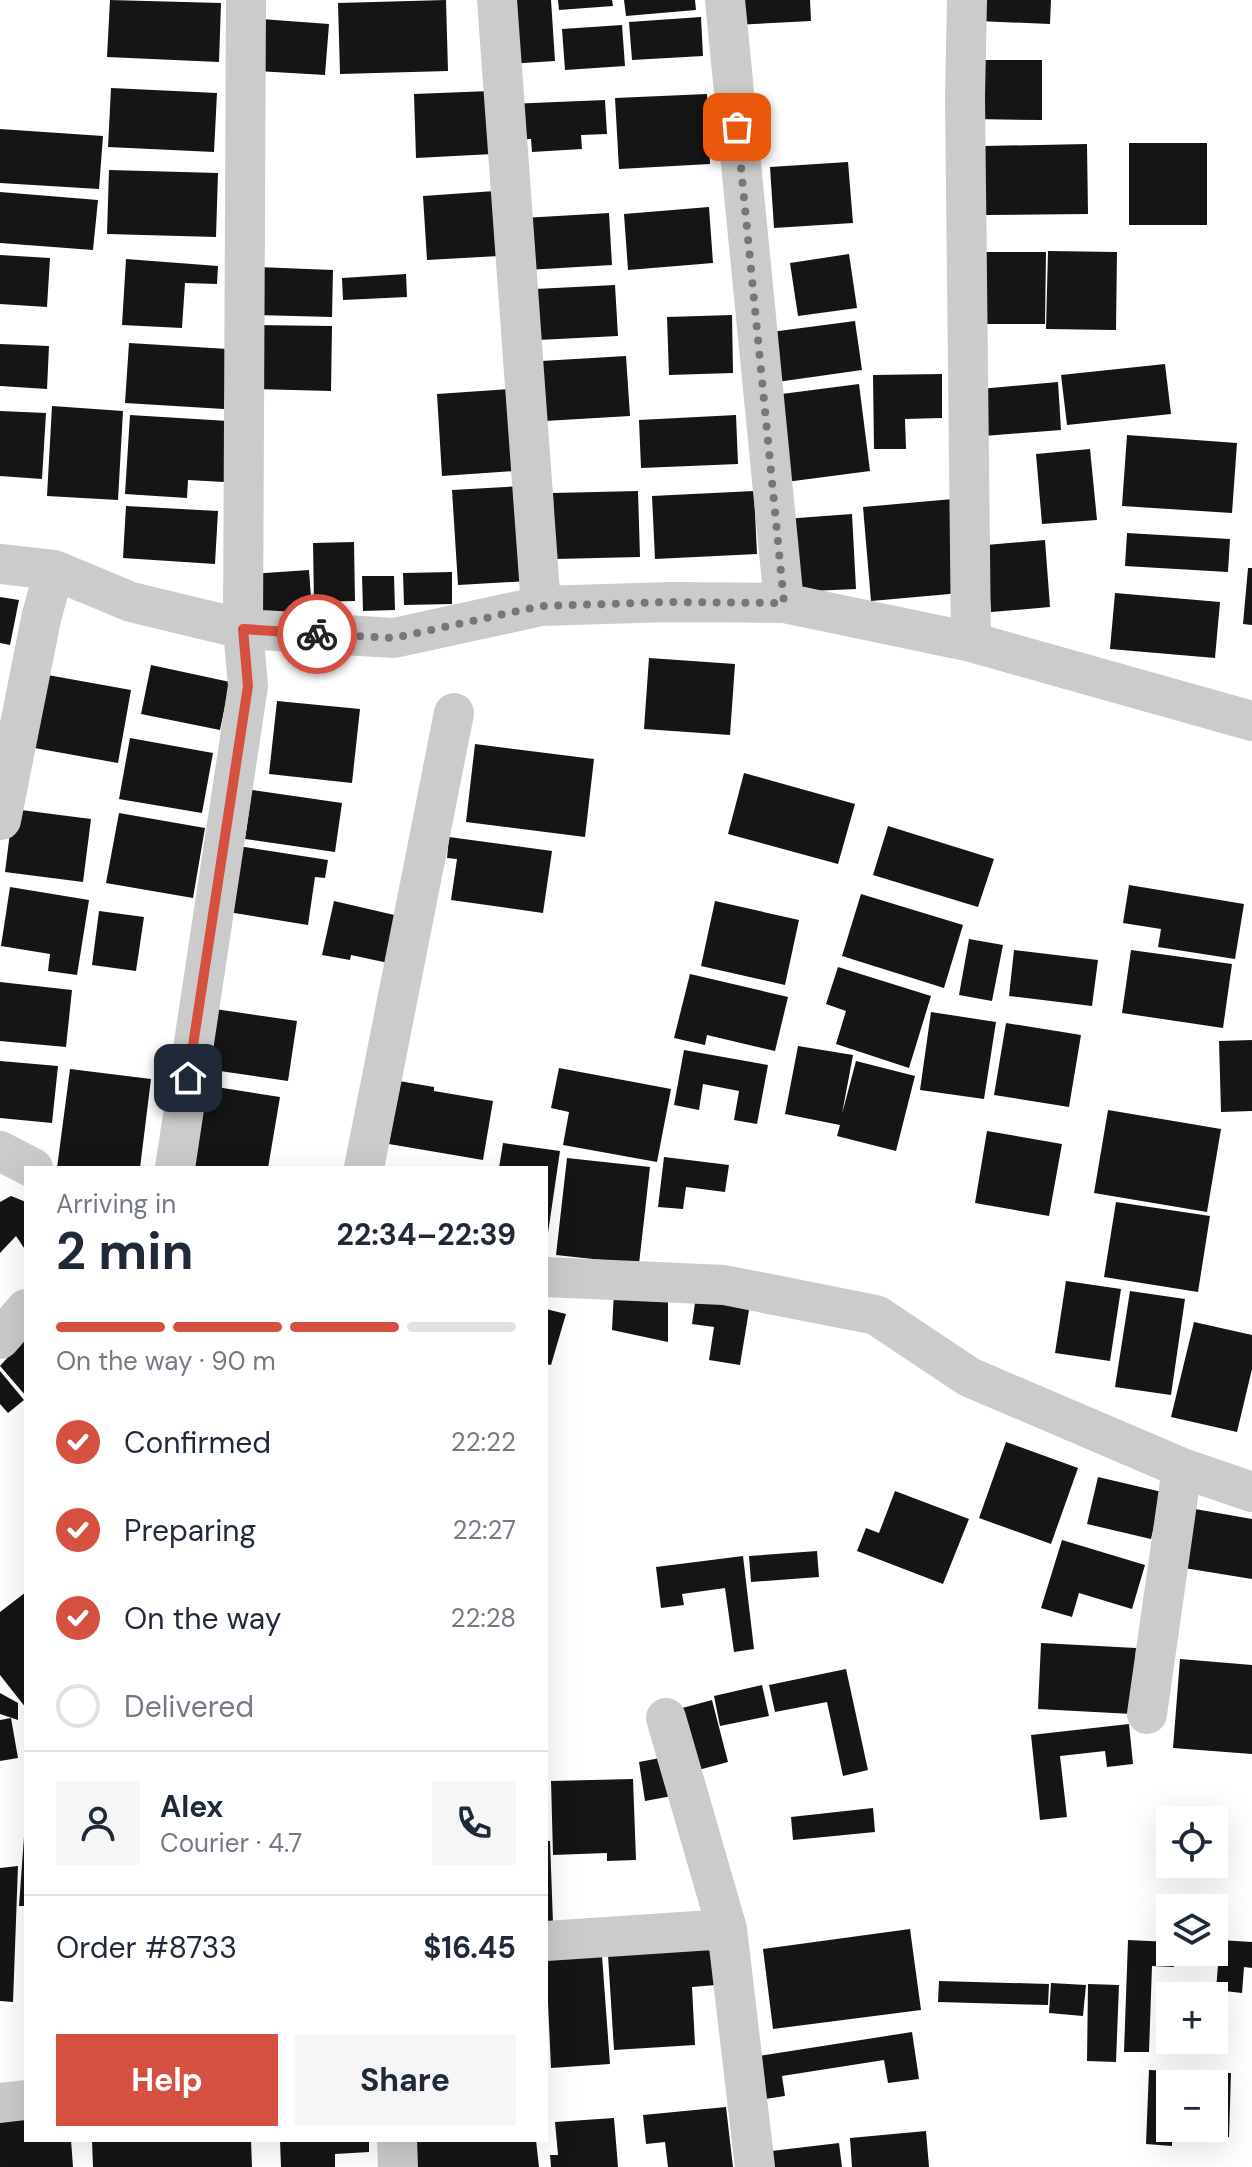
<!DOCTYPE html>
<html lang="en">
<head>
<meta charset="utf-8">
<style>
	body { margin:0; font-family:"DM Sans",sans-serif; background:#f6f6f7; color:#1f2937; height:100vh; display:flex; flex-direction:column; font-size:30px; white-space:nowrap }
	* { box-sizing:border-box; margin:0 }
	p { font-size:26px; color:#747a83 }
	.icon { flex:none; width:44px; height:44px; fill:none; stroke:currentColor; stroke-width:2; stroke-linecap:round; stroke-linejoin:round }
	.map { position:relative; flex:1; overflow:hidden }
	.sheet { position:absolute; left:24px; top:1166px; width:524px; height:976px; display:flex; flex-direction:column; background:#fff; border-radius:0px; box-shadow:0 8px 32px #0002 }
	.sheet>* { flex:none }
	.buttons { position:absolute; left:1156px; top:1806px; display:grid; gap:16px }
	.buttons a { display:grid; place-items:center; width:72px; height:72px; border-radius:0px; background:#fff; box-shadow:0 8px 32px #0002; font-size:40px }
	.pin { position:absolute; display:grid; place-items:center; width:68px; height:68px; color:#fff; margin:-34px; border-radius:16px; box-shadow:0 4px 12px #0006 }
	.courier { position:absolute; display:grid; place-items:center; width:80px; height:80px; margin:-40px; border:6px solid #d55040; border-radius:50%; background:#fff; color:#222; box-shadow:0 2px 10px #0007 }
	.overview em { font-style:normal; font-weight:700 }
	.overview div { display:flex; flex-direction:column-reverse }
	.overview { display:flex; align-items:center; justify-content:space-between; height:136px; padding:0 32px }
	h1 { font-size:52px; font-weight:700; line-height:60px }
	.bar { display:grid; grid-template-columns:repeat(4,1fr); gap:12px 8px; align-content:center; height:96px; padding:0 32px }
	.bar i { height:10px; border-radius:6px; background:#e0e1e3 }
	.bar .on { background:#d55040 }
	.bar p { grid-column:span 4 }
	.line { display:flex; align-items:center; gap:20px; padding:0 32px; border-top:2px solid #e0e1e3 }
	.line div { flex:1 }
	.round { display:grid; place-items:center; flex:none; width:84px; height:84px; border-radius:0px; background:#f6f6f7 }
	ol { padding:0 32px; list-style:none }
	li { display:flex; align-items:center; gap:24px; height:88px }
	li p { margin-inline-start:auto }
	li .icon { padding:8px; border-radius:50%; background:#d55040; color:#fff; stroke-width:4 }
	li:last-child { color:#747a83 }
	li i { width:44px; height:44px; border:4px solid #e0e1e3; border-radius:50% }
	.cta { display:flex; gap:16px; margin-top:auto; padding:16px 32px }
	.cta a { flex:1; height:92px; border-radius:0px; background:#d55040; color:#fff; font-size:32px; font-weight:700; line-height:92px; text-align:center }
	.cta a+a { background:#f6f6f7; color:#1f2937 }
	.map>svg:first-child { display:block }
</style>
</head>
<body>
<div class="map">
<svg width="1252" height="2167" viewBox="0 0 1252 2167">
	<rect width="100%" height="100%" fill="#fff"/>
	<!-- building -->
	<path fill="#151515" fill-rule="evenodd" d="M110,0L221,3L219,62L107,57Z
		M446,0L448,71L340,74L338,3Z
		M502,0H551L555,61L507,64Z
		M558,0H612L613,6L559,10Z
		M624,0H695L696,10L626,16Z
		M734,0H810L811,21L735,25Z
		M978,0H1051L1050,24L977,21Z
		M701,17L703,56L632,60L629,22Z
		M261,19L329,24L325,75L257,71Z
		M622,25L625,66L565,70L562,29Z
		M972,60H1042V120L972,119Z
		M111,88L217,93L214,152L108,147Z
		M490,91L493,154L416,158L414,94Z
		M707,94L710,164L619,169L615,98Z
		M605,100L607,134L581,135L582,149L532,152L531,139L512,140L509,104Z
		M0,129L103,136L99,189L0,183Z
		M1129,143H1207V225H1129Z
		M1087,144L1088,214L985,215L984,146Z
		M848,162L853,223L774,228L770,167Z
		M109,170L218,173L216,237L107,234Z
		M495,191L499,256L427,260L423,196Z
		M0,192L98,200L93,250L0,243Z
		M709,207L713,263L628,270L624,214Z
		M609,213L612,265L526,270L523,218Z
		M1048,251L1117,252L1116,330L1046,329Z
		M978,252H1046L1045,324H978Z
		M849,254L857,308L798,316L790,263Z
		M0,255L50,258L47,307L0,304Z
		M126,259L218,266L217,284L185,283L182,328L122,325Z
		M257,267L333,270L332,317L256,315Z
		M406,274L407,297L343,300L342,278Z
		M615,285L618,336L538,340L535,289Z
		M732,315L733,373L669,375L667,317Z
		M855,321L862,370L777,382L771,332Z
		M253,325L332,326L331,391L252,389Z
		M129,343L228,349L224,409L125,403Z
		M0,344L49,346L47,389L0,386Z
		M626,356L630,416L545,421L541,361Z
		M1165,364L1171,414L1067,425L1061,375Z
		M942,374V418L905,419L906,449H874L873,375Z
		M1058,382L1061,430L984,436L980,389Z
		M859,384L870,471L786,482L774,395Z
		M510,389L515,471L442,476L437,394Z
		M52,406L123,411L118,500L47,496Z
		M0,411L46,413L42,479L0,476Z
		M130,415L228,421L224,482L188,480L187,498L125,494Z
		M736,415L738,464L641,468L639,420Z
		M1127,435L1237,443L1232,513L1122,506Z
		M1090,449L1097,520L1042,524L1036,454Z
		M522,486L528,581L458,585L452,490Z
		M638,491L640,557L555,559L553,493Z
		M754,491L757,554L655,559L652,496Z
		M953,499L961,593L871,601L863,507Z
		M126,506L218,511L215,564L123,558Z
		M852,514L856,589L788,592L784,519Z
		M1127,533L1230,539L1228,572L1125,566Z
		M1045,540L1050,607L991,612L986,545Z
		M354,542L355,601L314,602L313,543Z
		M1248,568H1252V625L1243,624Z
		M309,570L312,611L254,615L250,574Z
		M452,572V604L404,605L403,573Z
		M362,576H394L395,610L363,611Z
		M1115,593L1220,602L1215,658L1110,649Z
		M0,597L19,600L10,645L0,643Z
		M649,658L735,664L730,735L644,729Z
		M151,665L230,682L220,730L141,714Z
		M42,674L131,690L118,763L29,747Z
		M277,701L360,709L352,783L269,774Z
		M130,738L213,753L202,813L119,799Z
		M475,744L594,759L585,837L466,822Z
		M744,773L855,804L838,864L728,834Z
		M252,790L342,803L335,852L245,839Z
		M13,809L91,819L83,882L5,872Z
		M119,813L205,828L193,898L106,883Z
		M888,826L994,859L978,907L873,875Z
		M449,837L552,851L543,913L451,900L457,859L447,858Z
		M238,846L328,860L325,878L315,877L308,925L228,912Z
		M1129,885L1244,904L1235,959L1158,947L1161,929L1123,923Z
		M10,887L89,900L77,975L48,971L50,954L1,946Z
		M861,894L963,925L944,988L842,956Z
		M334,901L403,917L393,964L351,955L350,960L322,955Z
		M715,901L799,920L785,985L701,966Z
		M99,911L144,917L136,971L92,965Z
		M969,939L1003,945L992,1001L959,995Z
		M1014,950L1098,960L1092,1006L1009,996Z
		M1131,950L1232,964L1223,1028L1122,1013Z
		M838,967L931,996L909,1068L836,1044L846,1011L826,1004Z
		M690,974L788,997L775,1051L707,1035L705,1045L674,1038Z
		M0,982L72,990L66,1047L0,1041Z
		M208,1008L297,1021L288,1081L199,1068Z
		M931,1012L996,1022L984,1099L920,1090Z
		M1006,1023L1081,1035L1069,1107L994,1095Z
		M1252,1040V1111L1221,1112L1219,1041Z
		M798,1046L853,1055L842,1114L856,1061L915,1076L896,1151L837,1136L840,1125L785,1114Z
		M684,1050L768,1065L757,1124L734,1120L739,1091L703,1084L699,1110L674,1105Z
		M0,1061L58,1066L52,1123L0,1118Z
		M559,1068L671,1089L657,1162L563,1145L569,1112L551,1108Z
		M70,1069L151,1079L140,1168H57Z
		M399,1081L434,1087V1091L493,1101L483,1160L389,1144Z
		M204,1085L280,1097L268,1168H190Z
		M1108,1110L1221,1129L1207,1212L1094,1193Z
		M987,1131L1062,1144L1049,1216L975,1203Z
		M503,1143L560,1151L548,1233L546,1168H499Z
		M664,1157L729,1165L725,1192L686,1187L683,1209L658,1207Z
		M567,1158L650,1167L639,1264L556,1255Z
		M11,1196L26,1202V1251L16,1236L0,1253V1202Z
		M1116,1202L1210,1216L1198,1292L1104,1277Z
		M1066,1281L1121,1289L1110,1361L1055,1353Z
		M614,1291L668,1293V1342L612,1330Z
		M1130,1291L1185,1299L1171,1395L1115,1387Z
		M696,1296L750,1304L740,1365L709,1360L714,1327L692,1324Z
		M546,1309L566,1314L551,1365L546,1364Z
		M1194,1322L1252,1335V1369L1237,1432L1171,1417Z
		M26,1337V1396L0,1366Z
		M0,1371L24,1400L8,1413L0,1404Z
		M1006,1442L1078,1468L1051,1544L979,1518Z
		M1098,1477L1162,1492L1151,1539L1087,1524Z
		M895,1491L969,1519L943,1584L857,1551L866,1528L879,1533Z
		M1195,1509L1252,1519V1579L1184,1568Z
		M1062,1540L1145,1565L1132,1609L1079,1593L1072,1617L1041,1608Z
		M817,1551L819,1577L751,1582L749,1556Z
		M743,1556L754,1649L734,1652L725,1588L682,1594L684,1605L661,1608L656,1567Z
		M26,1592V1708L0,1675V1612Z
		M1041,1643L1136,1648L1132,1714L1038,1709Z
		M1180,1659L1252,1665V1754L1173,1748Z
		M846,1669L868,1770L843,1776L827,1702L775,1712L769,1685Z
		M762,1685L769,1716L720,1726L714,1696Z
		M0,1693L18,1703V1720L0,1714Z
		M712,1700L728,1762L691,1772L675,1710Z
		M11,1718L18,1758L0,1761V1720Z
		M1129,1724L1133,1764L1107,1767L1105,1751L1060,1756L1067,1817L1040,1820L1031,1735Z
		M665,1757L672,1796L645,1801L639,1762Z
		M633,1779L636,1860L607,1861V1853L553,1855L551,1781Z
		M873,1808L875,1832L793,1840L791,1817Z
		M24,1837H26V1906H19Z
		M546,1841H550L553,1923H546Z
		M18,1866L13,2002L0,2001V1868Z
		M910,1929L921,2010L773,2029L763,1949Z
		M1128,1940L1170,1942V1952H1174V1967L1152,1966L1149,2052H1124Z
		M1220,1940L1252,1942V1968L1244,1967L1242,1993L1216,1990Z
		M714,1948L716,1985L692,1987L695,2045L614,2050L608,1955Z
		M602,1956L610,2064L551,2068L546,1959Z
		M939,1981L1049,1984L1048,2005L938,2002Z
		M1051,1983L1086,1985L1083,2016L1049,2013Z
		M1088,1984L1119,1985L1116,2062L1087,2061Z
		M912,2032L919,2079L888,2083L884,2060L782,2076L785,2096L765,2099L759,2056Z
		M1149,2070L1231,2073L1229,2137L1172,2134V2146L1146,2144ZM1170,2084H1214V2128H1170Z
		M726,2107L733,2167H668L665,2142L646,2144L643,2115Z
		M26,2114V2140H71L73,2167H0V2116Z
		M614,2118L618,2167H551L550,2155H558L555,2122Z
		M926,2131L929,2167H852L850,2138Z
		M92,2140H251L252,2167H93Z
		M280,2140H369V2152L335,2154V2167H281Z
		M412,2140H536L539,2167H414Z
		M839,2143L842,2167H764L763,2152Z"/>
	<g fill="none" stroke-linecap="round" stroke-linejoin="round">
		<!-- minor -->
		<path stroke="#cbcbcb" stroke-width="40" d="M497,0L541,606
			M725,0L784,603
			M967,0L965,97L971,642
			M0,564L54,570L131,602L243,629L246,0
			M1,820L41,619L54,570
			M0,1151L33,1168
			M175,1168L248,686L243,629L394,638L541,606L671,602L784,603L971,642L1252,721
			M364,1168L454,713
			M546,1277L724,1285L876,1315L969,1377L1182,1468L1252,1492
			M0,1339L26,1309
			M1147,1714L1182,1468
			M666,1718L727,1929L755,2167
			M546,1941L727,1929
			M0,2103L26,2100
			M397,2140L398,2167"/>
	</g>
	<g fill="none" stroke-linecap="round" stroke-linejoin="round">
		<!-- done -->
		<path stroke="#777" stroke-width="8" stroke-dasharray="0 14.4" d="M317,634L394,638L541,606L671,602L784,603L737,127"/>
		<!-- route -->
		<path stroke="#d55040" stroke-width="10" d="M188,1078L248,686L243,629L317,634"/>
	</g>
</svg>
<div class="buttons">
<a><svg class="icon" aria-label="locate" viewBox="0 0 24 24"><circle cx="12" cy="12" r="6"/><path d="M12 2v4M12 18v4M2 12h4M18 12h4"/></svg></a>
<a><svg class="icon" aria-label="layers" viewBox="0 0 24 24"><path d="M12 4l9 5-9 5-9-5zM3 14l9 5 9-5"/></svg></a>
<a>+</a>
<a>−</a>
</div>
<div class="pin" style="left:737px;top:127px;background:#ea580c"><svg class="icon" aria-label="bag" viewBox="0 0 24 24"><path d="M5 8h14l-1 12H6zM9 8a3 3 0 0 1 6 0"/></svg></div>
<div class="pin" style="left:188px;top:1078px;background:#1f2937"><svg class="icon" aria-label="home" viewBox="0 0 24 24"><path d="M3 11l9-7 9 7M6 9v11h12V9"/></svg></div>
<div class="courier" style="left:317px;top:634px"><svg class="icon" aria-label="bike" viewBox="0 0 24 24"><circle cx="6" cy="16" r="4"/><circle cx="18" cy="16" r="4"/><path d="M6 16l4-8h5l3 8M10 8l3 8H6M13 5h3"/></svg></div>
<section class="sheet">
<div class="overview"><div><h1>2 min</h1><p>Arriving in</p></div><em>22:34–22:39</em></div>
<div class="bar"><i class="on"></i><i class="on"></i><i class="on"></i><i></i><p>On the way · 90 m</p></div>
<ol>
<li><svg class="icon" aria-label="check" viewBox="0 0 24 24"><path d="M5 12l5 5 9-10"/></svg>Confirmed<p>22:22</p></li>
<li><svg class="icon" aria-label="check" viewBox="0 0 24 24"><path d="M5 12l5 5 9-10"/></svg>Preparing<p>22:27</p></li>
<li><svg class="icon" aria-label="check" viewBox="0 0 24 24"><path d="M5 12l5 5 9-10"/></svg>On the way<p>22:28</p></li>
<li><i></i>Delivered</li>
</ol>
<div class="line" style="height:144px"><a class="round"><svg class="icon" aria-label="person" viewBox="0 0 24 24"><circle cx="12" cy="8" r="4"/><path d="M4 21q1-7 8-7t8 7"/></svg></a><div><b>Alex</b><p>Courier · 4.7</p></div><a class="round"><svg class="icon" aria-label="phone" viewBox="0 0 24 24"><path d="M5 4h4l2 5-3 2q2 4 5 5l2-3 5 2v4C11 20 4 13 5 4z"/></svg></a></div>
<div class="line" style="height:104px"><div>Order #8733</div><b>$16.45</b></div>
<div class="cta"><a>Help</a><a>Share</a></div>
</section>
</div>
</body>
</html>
